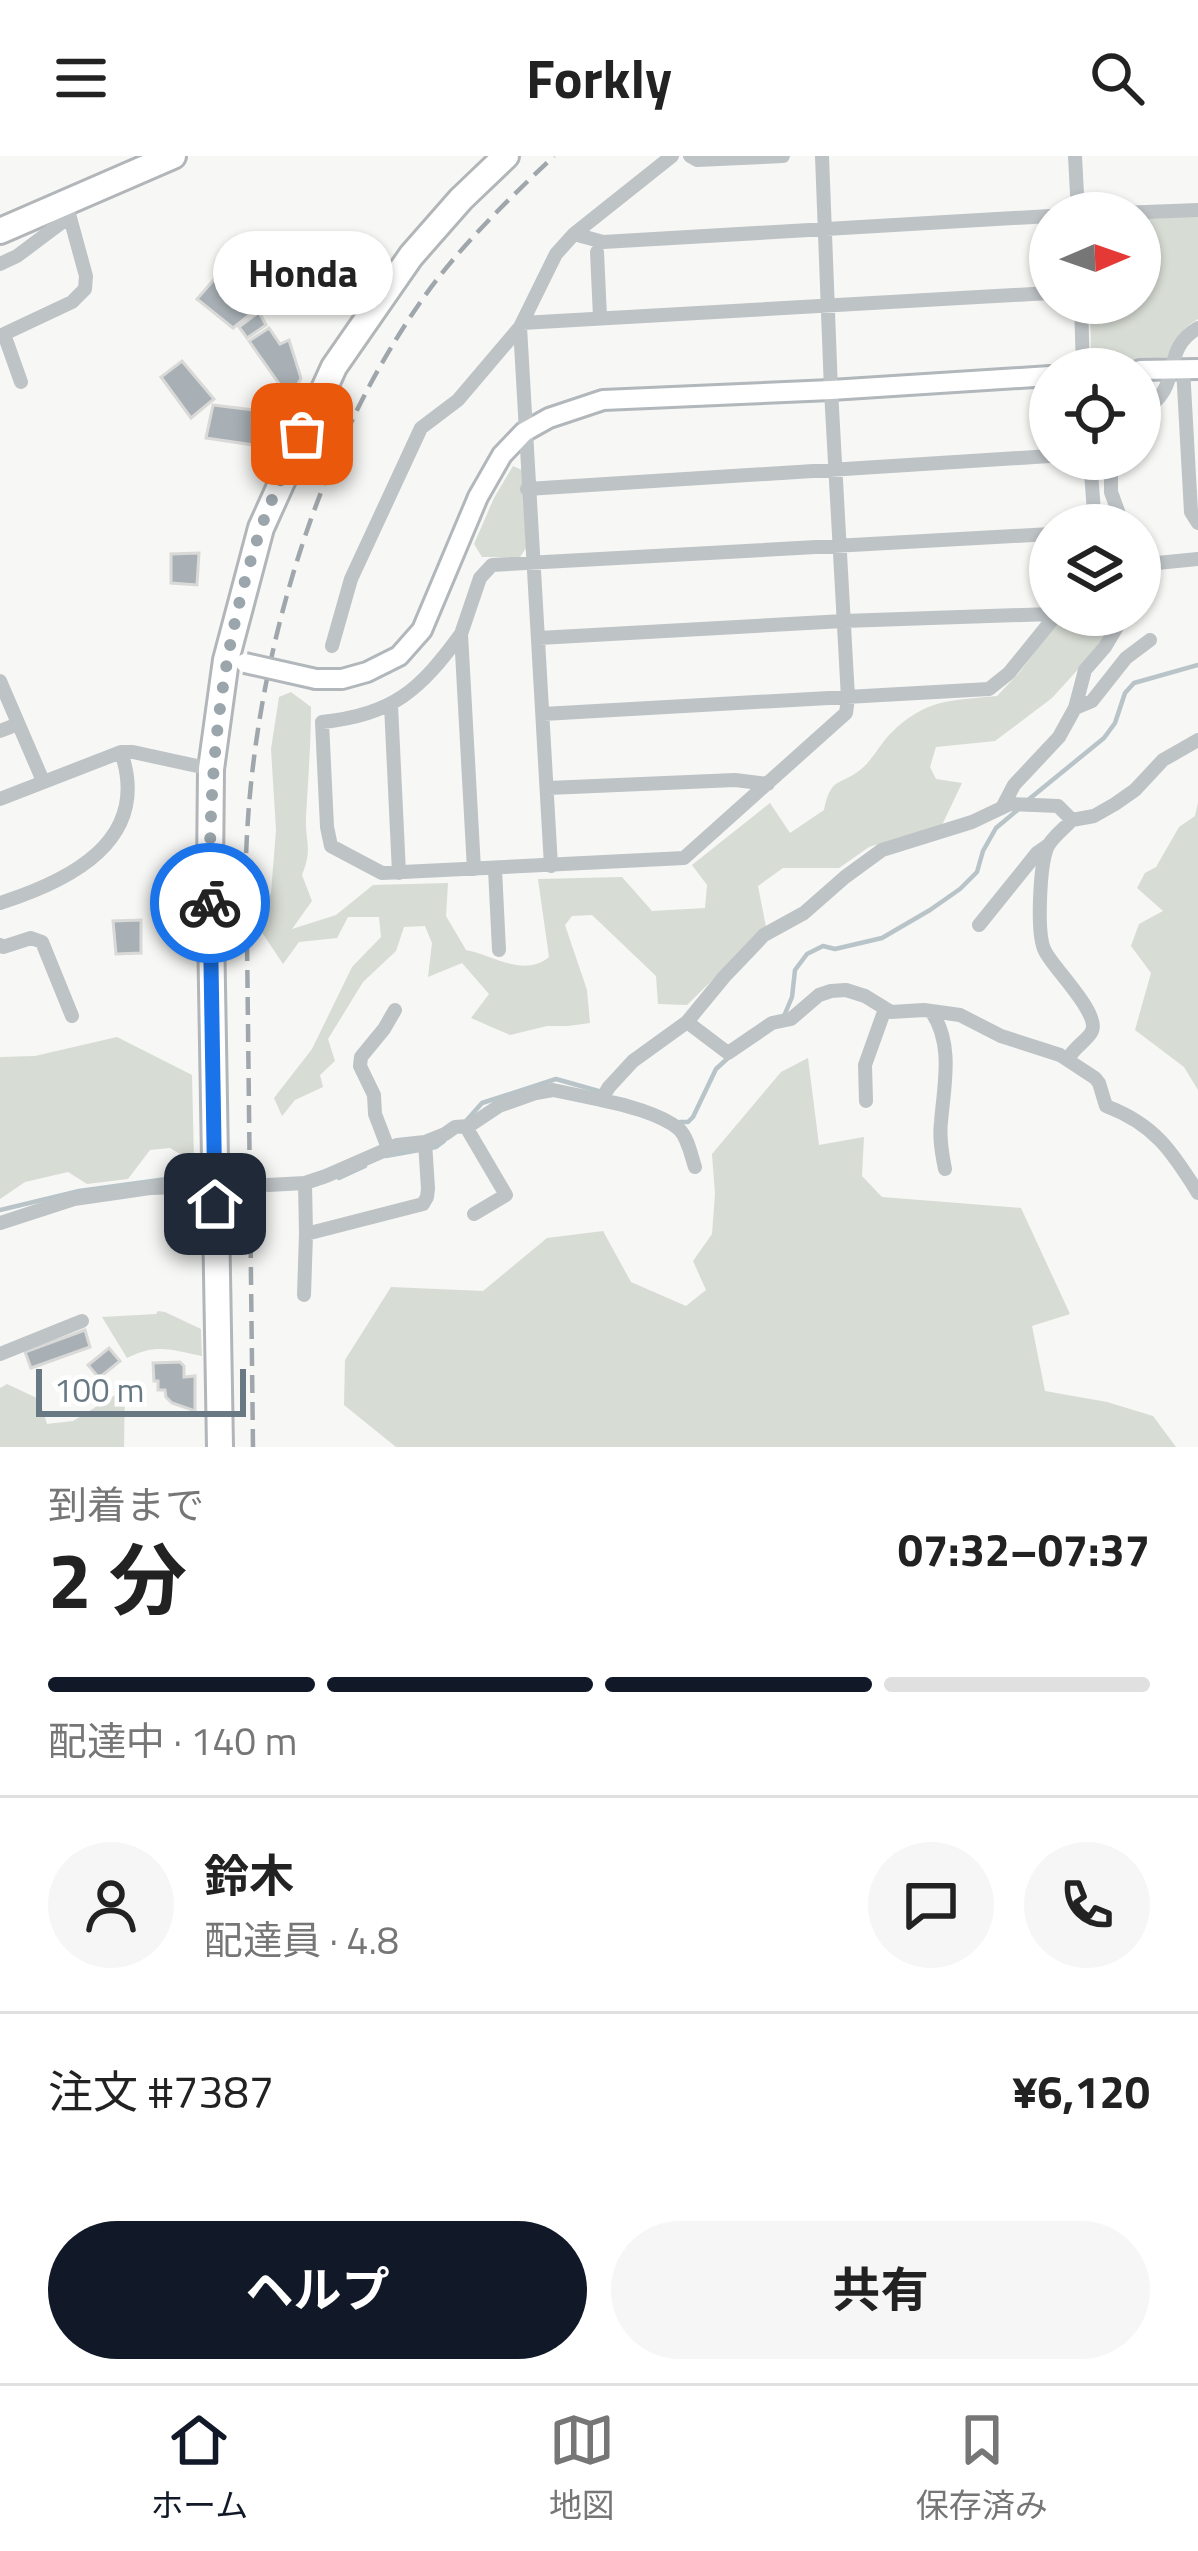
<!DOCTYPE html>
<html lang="ja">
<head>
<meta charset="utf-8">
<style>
	body { margin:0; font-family:"Titillium Web","Noto Sans JP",sans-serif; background:#f6f6f6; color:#222; height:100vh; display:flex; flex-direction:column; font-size:45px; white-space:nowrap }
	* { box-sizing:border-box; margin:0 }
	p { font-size:39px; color:#767676 }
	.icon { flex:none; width:66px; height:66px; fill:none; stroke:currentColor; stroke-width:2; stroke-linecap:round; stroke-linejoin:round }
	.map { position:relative; height:1291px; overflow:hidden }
	.drawer { display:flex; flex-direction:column; background:#fff; flex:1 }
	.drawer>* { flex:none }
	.needle { width:78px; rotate:88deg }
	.fabs { position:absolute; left:1029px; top:36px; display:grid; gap:24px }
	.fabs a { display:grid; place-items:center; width:132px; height:132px; border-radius:50%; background:#fff; box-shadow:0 3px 9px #0004; font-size:60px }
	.scale { position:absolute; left:36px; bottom:30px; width:210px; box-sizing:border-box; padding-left:12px; border:6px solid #687984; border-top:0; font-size:33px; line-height:42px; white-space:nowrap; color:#687984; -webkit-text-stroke:9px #fff; paint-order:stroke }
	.pin { position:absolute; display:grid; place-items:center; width:102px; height:102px; color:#fff; margin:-51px; border-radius:24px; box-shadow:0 6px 18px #0006 }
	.courier { position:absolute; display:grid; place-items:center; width:120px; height:120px; margin:-60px; border:9px solid #1a73e8; border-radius:50%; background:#fff; color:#222; box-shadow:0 3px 15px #0007 }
	.bubble { position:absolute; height:84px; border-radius:42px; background:#fff; box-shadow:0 3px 9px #0004; font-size:39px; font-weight:700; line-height:84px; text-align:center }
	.headline em { font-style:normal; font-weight:700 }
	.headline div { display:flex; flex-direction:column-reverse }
	.headline { display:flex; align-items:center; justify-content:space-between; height:204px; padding:0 48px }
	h1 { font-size:78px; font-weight:700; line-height:90px }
	.bar { display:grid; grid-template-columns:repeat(4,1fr); gap:18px 12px; align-content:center; height:144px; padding:0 48px }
	.bar i { height:15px; border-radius:9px; background:#e0e0e0 }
	.bar .current { background:#111827 }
	.bar p { grid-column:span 4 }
	.line { display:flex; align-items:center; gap:30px; padding:0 48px; border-top:3px solid #e0e0e0 }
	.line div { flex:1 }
	.round { display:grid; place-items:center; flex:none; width:126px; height:126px; border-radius:63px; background:#f6f6f6 }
	.cta { display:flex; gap:24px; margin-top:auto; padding:24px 48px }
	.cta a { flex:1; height:138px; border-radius:72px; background:#111827; color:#fff; font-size:48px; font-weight:700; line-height:138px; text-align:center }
	.cta a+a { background:#f6f6f6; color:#222 }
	header { display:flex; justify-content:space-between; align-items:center; height:156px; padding:0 48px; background:#fff; font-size:54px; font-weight:700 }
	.tab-bar { display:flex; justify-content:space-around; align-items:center; height:168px; border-top:3px solid #e0e0e0; background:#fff; font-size:33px; color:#767676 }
	.tab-bar a { display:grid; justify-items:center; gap:6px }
	.tab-bar .current { color:#111827 }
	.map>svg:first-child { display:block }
</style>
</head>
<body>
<header><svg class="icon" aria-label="menu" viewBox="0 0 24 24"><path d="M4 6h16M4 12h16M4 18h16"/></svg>Forkly<svg class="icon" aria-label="search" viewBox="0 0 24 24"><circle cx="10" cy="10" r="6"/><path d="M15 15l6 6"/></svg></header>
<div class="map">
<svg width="1198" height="1291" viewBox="0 0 1198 1291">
	<rect width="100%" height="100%" fill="#f7f7f5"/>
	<!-- green -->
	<path fill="#d7dcd4" d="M1198,59V163C1181,173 1176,183 1169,201L1098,208L1091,204L1090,147H1140V62Z
		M513,310L522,314L526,392L520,401H482L474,388L494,342Z
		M1063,459H1119L1092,498L1052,542L995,585L936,591L930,611L936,623L962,627L942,669L869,691L839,712H783L758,730L766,771L687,849L658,848L656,820L592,759L572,760L565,769L587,834L590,867L568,870H547L510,879L471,862L489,838L462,807L428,821L432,787L425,770L404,771L396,795L363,826L328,883L335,905L320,919L323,931L295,944L282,960L274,942L312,893L352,811L381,781L379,761H348L337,782L299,786L283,808L261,775L271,737L276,674L271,593L279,541L291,536L311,551C311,588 308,624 306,661C305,687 313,692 302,719L312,745L292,773L336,759L373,729L448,727L446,760L466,794C493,799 524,822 549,801L538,723L622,721L652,755L705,752L707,729L692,709L770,647L790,677L824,654C831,620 840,630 860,614C872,605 880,588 891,577C927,542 950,545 997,540L1019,517Z
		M1198,646V934L1184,911L1135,874L1151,817L1131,790L1139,768L1163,755L1137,732L1145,717L1156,711L1179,671L1195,660Z
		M117,881L192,919L194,1006L170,992L150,994L128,1023L87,1028L68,1016L25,1026L0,1043V901L35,900Z
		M808,902L819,989L864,981L862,1020L882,1041L1021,1052L1070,1158L1032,1170L1045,1235L1107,1246L1153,1260L1176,1291H396L344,1249L345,1204L391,1131L483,1135L547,1082L603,1075L631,1126L686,1150L706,1134L693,1105L712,1078L715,1038L712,998L781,916Z
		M158,1155L165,1156L201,1173L202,1200C171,1194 157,1187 127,1202L102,1161L156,1158Z
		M7,1228L39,1243L47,1268L73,1265L125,1233L124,1291H0V1232Z"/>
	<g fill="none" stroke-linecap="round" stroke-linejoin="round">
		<!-- stream -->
		<path stroke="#b8c4c8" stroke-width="4.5" d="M1028,644L1104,582L1115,567L1125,537L1134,527L1198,509
			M784,860L792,841L795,814L807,798L823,790L835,793L882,782L930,754L960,733L977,716L983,695L996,672L1020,652
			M466,965L482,947L556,923L602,936
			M680,966H688L693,961L716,913L728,902
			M386,1000L436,991L444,985
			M339,1022L365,1010
			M0,1054L79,1035L174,1022"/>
	</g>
	<!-- building -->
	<path fill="#a8b0b5" stroke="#d9d9d7" stroke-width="3" d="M217,120L251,143L258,152L233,172L197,143Z
		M259,156L266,169L247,182L239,171Z
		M269,172L280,188L289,184L301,222L293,238L287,239L249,185Z
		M182,205L214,243L191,262L161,221Z
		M213,249L271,256L267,291L206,282Z
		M199,397L197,429L171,427V398Z
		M141,764V797L116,798L113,765Z
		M85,1174L90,1191L31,1212L25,1196Z
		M109,1192L120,1205L99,1222L88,1209Z
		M180,1206L184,1210V1221L195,1220V1255L172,1247L166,1241L165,1234H158V1225H154L153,1207Z"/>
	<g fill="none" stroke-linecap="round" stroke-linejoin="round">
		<!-- street-tunnel -->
		<path stroke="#ccd1d3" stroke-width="14" stroke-dasharray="14 7" stroke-linecap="butt" d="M183,1031L268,1029"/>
		<defs>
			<path id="secondary" d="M1140,214L1198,213
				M316,523H342L367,516L399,500L422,474L478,341L502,299L524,276L549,262L603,244L831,234L1050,220"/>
			<path id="highway" d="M0,75L173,0
				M220,1291L210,715L211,613L226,504L261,372L334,211L411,100L461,43L506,0"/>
		</defs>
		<!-- secondary casing -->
		<use href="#secondary" stroke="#b1b7bb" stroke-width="24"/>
		<!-- highway casing -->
		<use href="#highway" stroke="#b2b6b9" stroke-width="30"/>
		<!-- street -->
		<path stroke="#bec3c6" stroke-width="14" d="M690,0L697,4L783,0
			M1075,0L1078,57
			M1120,57L1198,54
			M574,78L603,86L1050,60
			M597,96L600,161
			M0,108L17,100L69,61
			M1081,147L1083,213
			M522,167L1050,137
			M520,171L551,710
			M1183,212L1191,356L1198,367
			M21,226L4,178L72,146L85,133L86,120L66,47
			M1140,257C1187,230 1158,195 1198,172
			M1090,303L1095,369
			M1111,303V336L1123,369
			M527,333L1050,300
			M1140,413L1147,408L1198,403
			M461,478C420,534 393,559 322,566L327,671L331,690L382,717L684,702L846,557L848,542L831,234L822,0
			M539,482L844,465L1050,458
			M332,490L351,423L421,272L458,244L520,171L556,98L574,78L672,0
			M0,525L43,625
			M391,549L399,717
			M1075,552L1092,545L1126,502L1150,484
			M543,558L989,533L1009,517L1056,459
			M0,575L18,568
			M548,632L735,624L768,628
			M0,643L121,596H133L211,613
			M1003,650L1014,629L1059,581L1075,552L1085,514L1105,491L1124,459
			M474,713L461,478L480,422L492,409L1050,378
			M495,713L499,794
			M0,747C69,725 152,685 121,596
			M979,769L1037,697L1047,690
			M0,789L3,791L31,782L42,786L72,860
			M931,855C954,888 944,929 941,966C939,982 942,998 945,1013
			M687,866L728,897L772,867L791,863L819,839L831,835L846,834L865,840L891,856L924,854L960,859L1001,880L1060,899L1095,922L1099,927L1106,950C1154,968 1172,995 1198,1037
			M1068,903C1074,891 1088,884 1092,875C1100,857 1053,812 1045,795C1036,778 1040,710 1047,692C1051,682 1065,672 1072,664
			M601,944C623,948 661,958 679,973C688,982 691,999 695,1011
			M866,945L865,909L885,853
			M469,970V976L506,1039L474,1058
			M388,992L375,958L374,939L360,910L361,901L384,873L395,854
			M305,1027L306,1078L423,1048L427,1041L428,1033L425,986
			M268,1029L305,1027L326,1020L397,989L425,986L445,978L455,971L469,970L499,950L536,937L553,934L601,944L609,931L633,905L687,866L724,821L764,779L804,757L845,721L882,694L972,666L1010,648L1058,650L1072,664L1094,660L1115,648L1135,634L1163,604L1198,584
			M0,1067L74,1043L150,1032L183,1031
			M304,1139L306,1078
			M0,1198L82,1165"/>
		<!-- secondary -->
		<use href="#secondary" stroke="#fff" stroke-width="18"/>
		<!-- highway -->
		<use href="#highway" stroke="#fff" stroke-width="24"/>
		<!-- rail -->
		<path stroke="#a0a7ac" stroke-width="4.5" stroke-dasharray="18 9" stroke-linecap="butt" d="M253,1291L246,701C252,512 314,296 424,141C461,89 508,44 554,0"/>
		<defs>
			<path id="secondary-bridge" d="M245,507L316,523"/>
		</defs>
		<!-- secondary-bridge casing -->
		<use href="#secondary-bridge" stroke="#b1b7bb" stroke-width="24" stroke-linecap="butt"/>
		<!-- secondary-bridge -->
		<use href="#secondary-bridge" stroke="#fff" stroke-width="18"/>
	</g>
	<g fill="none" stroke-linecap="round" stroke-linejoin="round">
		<!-- done -->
		<path stroke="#9aa5ac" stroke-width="12" stroke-dasharray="0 21.6" d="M210,747C208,619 220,493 261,372C272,340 288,309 302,278"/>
		<!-- route -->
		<path stroke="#1a73e8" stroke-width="15" d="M210,747L215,1048"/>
	</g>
</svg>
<div class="fabs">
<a><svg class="needle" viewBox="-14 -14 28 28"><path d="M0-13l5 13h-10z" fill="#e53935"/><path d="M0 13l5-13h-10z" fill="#767676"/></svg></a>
<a><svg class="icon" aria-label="locate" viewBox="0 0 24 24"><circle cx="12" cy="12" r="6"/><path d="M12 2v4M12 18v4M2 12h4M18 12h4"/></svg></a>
<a><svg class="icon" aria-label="layers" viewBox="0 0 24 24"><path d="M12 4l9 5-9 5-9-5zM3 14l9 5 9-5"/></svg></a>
</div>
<div class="scale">100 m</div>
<div class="pin" style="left:302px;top:278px;background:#ea580c"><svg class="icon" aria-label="bag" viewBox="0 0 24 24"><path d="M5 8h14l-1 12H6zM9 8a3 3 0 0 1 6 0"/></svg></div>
<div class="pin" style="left:215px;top:1048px;background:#1f2937"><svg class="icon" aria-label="home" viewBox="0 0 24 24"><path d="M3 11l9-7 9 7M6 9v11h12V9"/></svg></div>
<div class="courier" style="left:210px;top:747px"><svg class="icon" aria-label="bike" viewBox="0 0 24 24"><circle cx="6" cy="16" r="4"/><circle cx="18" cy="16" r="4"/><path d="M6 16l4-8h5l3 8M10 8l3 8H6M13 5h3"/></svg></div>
<div class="bubble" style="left:213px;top:75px;width:180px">Honda</div>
</div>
<section class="drawer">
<div class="headline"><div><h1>2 分</h1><p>到着まで</p></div><em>07:32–07:37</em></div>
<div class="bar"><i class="current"></i><i class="current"></i><i class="current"></i><i></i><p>配達中 · 140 m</p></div>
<div class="line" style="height:216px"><a class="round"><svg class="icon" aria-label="person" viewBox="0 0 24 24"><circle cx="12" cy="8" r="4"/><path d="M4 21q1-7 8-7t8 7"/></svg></a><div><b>鈴木</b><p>配達員 · 4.8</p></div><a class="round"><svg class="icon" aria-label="chat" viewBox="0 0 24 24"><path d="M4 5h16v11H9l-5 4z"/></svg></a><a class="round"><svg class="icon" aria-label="phone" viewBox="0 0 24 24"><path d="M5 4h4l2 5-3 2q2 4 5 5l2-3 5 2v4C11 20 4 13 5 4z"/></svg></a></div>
<div class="line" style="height:156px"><div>注文 #7387</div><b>¥6,120</b></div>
<div class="cta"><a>ヘルプ</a><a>共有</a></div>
</section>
<nav class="tab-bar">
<a class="current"><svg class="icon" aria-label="home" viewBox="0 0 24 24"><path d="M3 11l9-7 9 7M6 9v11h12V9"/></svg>ホーム</a>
<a><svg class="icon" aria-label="map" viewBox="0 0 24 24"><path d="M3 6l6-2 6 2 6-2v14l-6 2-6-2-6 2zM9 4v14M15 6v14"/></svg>地図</a>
<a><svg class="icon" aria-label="saved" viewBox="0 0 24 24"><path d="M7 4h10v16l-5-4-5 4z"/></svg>保存済み</a>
</nav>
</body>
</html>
